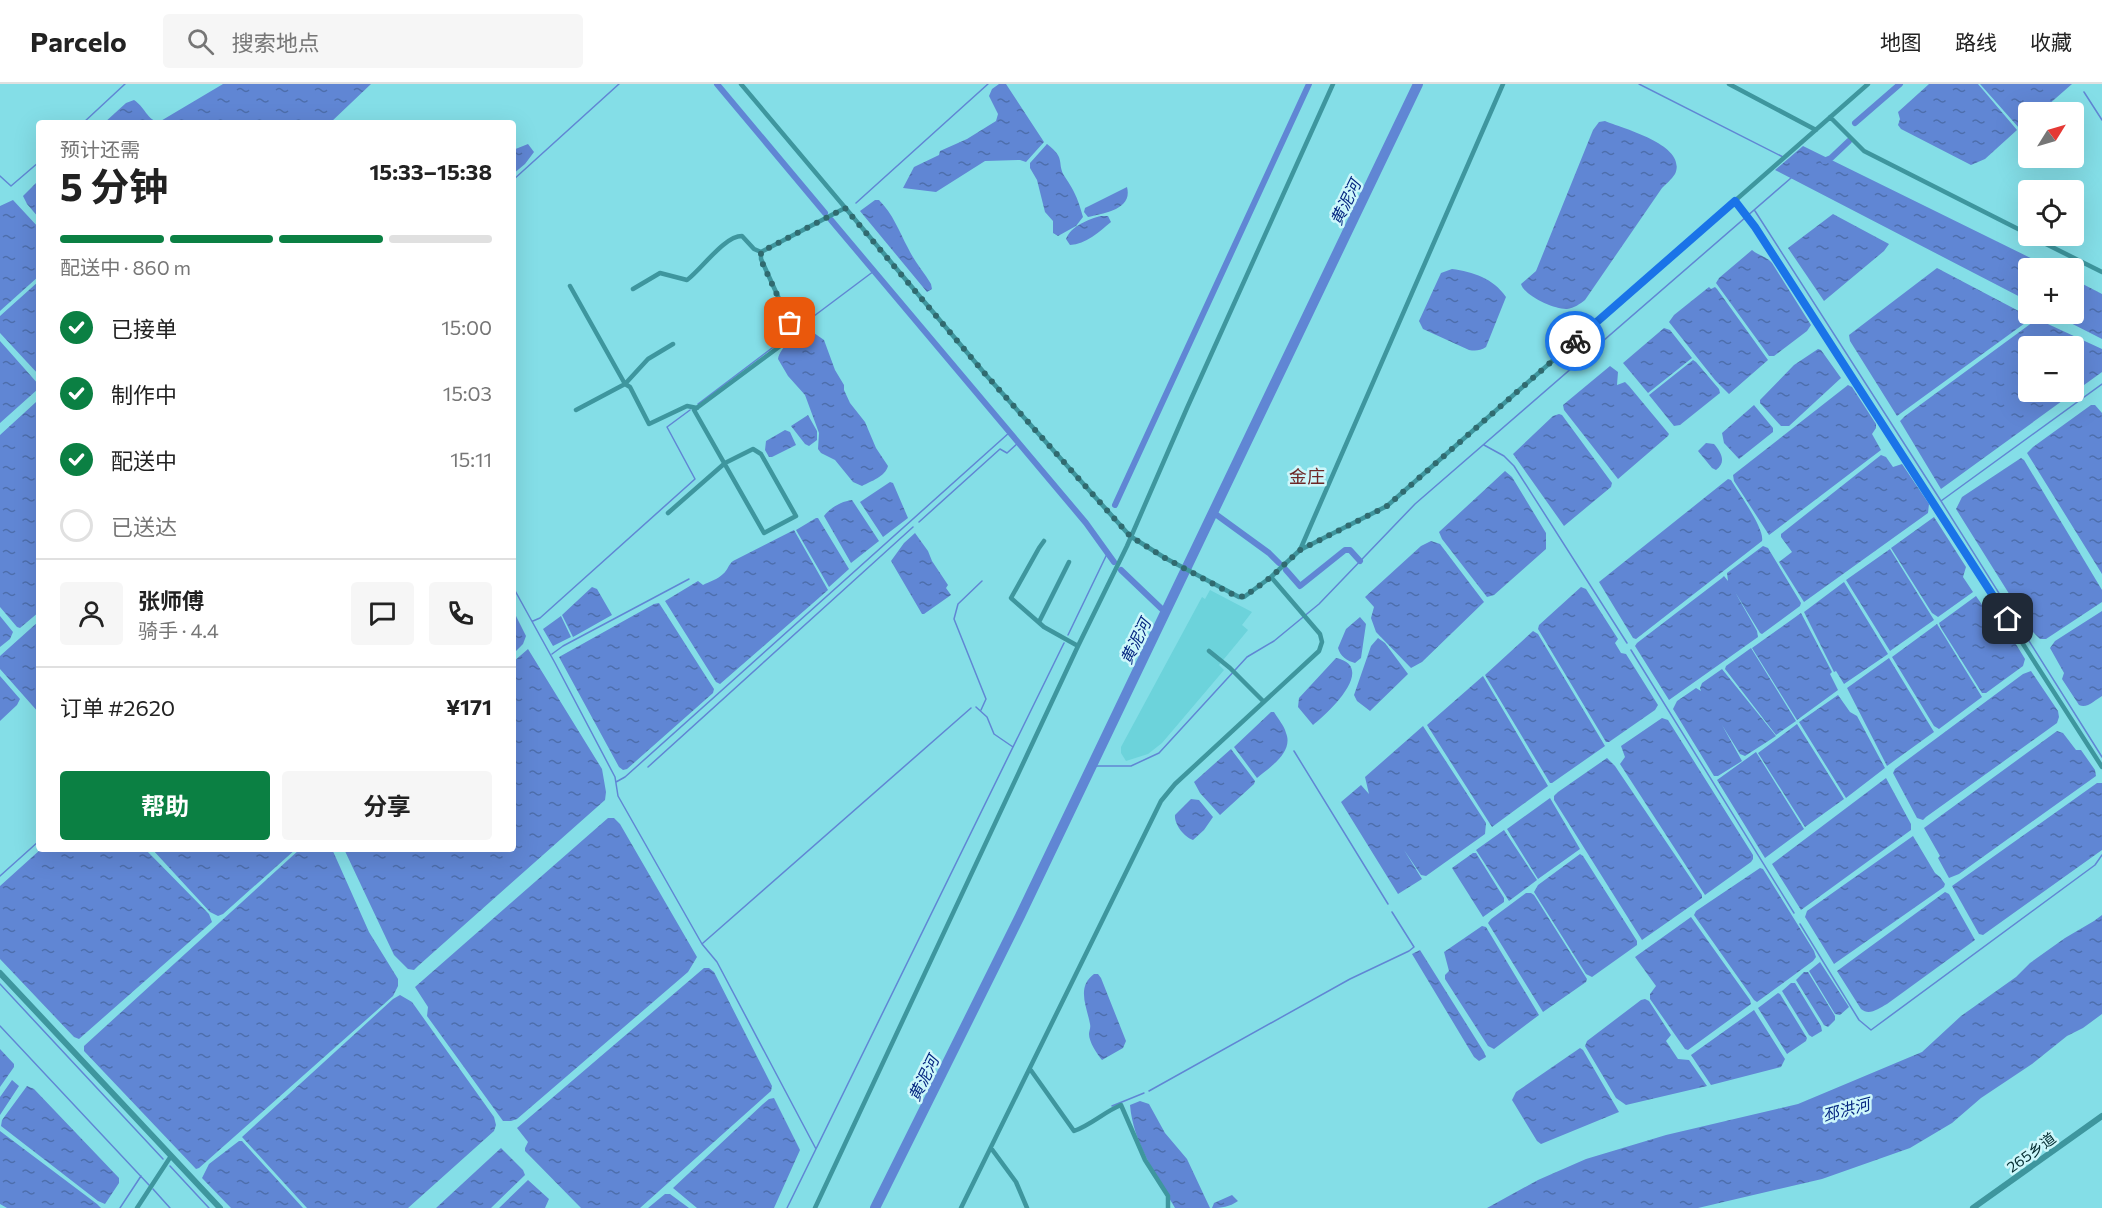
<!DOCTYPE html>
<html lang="zh">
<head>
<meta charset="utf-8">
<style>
	body { margin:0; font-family:Commissioner,"Noto Sans SC",sans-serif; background:#f6f6f6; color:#222; height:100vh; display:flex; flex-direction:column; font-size:22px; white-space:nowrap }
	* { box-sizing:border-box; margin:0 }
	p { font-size:20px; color:#767676 }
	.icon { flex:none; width:33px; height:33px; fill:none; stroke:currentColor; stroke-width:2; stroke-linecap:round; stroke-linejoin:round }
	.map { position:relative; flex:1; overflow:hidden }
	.drawer { position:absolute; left:36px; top:36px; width:480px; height:732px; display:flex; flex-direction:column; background:#fff; border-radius:6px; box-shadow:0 6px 24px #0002 }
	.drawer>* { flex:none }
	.needle { width:39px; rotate:53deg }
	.tools { position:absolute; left:2018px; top:18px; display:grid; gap:12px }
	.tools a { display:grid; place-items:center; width:66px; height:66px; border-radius:6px; background:#fff; box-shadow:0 6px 24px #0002; font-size:30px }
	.pin { position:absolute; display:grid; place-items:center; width:51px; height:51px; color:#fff; margin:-26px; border-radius:12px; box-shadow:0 3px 9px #0006 }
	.courier { position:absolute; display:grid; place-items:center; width:60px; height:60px; margin:-30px; border:4px solid #1a73e8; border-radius:50%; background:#fff; color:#222; box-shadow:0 2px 8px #0007 }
	.overview em { font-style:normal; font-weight:700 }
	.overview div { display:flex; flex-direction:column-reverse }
	.overview { display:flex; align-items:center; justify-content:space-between; height:102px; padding:0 24px }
	h1 { font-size:39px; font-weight:700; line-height:45px }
	.bar { display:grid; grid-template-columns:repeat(4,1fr); gap:9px 6px; align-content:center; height:72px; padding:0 24px }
	.bar i { height:8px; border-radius:4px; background:#e0e0e0 }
	.bar .on { background:#0b8043 }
	.bar p { grid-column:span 4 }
	.line { display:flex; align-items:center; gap:15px; padding:0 24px; border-top:2px solid #e0e0e0 }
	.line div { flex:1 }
	.round { display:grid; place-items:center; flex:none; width:63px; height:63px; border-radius:6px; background:#f6f6f6 }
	ol { padding:0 24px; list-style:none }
	li { display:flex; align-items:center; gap:18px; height:66px }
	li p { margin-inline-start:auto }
	li .icon { padding:6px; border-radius:50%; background:#0b8043; color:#fff; stroke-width:4 }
	li:last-child { color:#767676 }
	li i { width:33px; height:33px; border:3px solid #e0e0e0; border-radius:50% }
	.cta { display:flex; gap:12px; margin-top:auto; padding:12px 24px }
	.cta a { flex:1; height:69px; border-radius:6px; background:#0b8043; color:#fff; font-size:24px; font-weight:700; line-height:69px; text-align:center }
	.cta a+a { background:#f6f6f6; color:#222 }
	header { display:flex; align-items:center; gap:36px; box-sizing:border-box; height:84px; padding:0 30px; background:#fff; border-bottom:2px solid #e0e0e0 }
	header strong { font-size:28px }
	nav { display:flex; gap:33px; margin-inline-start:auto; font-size:21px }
	.search { width:420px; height:54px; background:#f6f6f6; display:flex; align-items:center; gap:15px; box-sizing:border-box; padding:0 21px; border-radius:6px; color:#767676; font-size:22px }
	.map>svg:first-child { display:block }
</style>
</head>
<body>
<header>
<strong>Parcelo</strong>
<div class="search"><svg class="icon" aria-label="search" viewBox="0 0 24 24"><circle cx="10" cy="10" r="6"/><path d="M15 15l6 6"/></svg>搜索地点</div>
<nav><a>地图</a><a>路线</a><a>收藏</a></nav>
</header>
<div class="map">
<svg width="2102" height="1124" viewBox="0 0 2102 1124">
	<defs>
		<pattern id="water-ripples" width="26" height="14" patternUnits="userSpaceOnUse" patternTransform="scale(1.5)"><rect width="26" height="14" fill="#6086d4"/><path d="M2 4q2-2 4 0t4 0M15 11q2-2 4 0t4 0" fill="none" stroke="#4d6eac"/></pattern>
	</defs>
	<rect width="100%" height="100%" fill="#84dee7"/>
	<!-- built -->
	<path fill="#6cd3db" d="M1210,506L1252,528L1242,541L1248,546L1219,581L1224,586L1162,659L1148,670L1126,677L1121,669V663L1202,513L1205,515Z"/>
	<!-- water -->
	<path fill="url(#water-ripples)" fill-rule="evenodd" d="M223,0H371L330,39H104L126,19L134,16C144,22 148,37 159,38Z
		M999,0H1006L1044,58L1026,78L1020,76L985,77L936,108L903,104L914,83L939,71L940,67L967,55L996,37L998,30L989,12L992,5Z
		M1929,0H1978L2017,46L1985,75L1971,81L1901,45L1898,41L1900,35L1898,28Z
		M1980,0H2072L2040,28H2028V38L2019,44Z
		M1605,37C1624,45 1688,61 1675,90C1672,95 1666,100 1662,104L1585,216C1580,220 1574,224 1567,225C1556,226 1524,212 1521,200L1536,187L1593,46L1599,38Z
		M528,60L534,68L525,80L513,90V66Z
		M1047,60C1067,75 1056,79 1065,93C1075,108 1078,115 1083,133L1076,142L1058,152L1053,149V137L1045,128L1037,96L1030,84V79Z
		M1803,62L2051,184H2028V217L1775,86Z
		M39,96V134L27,120L23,112Z
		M1127,103C1133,126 1103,129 1088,133L1084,128L1085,124Z
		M13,116L39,144V192L0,227V122Z
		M875,116H879C893,130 899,147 908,164C914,177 924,188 931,200L932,205L927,208L860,127Z
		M1833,130L1889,160L1884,167L1824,217L1788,164Z
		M1101,132H1108L1111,138C1099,148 1086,160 1070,161L1066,155C1071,142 1089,135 1101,132Z
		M1752,166C1759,172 1766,172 1772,179L1811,241L1807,247L1774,272H1769L1716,199L1719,194Z
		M1937,184L2032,234L1897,332L1850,257L1849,251Z
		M1452,185C1473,188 1493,194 1506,213L1486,263C1480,267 1475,267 1469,266L1423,245L1419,237L1441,189Z
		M2073,195L2102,210V255L2053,230H2073Z
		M39,197V291L0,249V232Z
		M1709,203L1711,205L1715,203L1717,205L1768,276L1729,310L1715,296L1669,238L1674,231Z
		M2037,235L2102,265V288L1941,405L1900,337L1905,332ZM2073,262V308H2028V262Z
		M1664,244L1670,246L1692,274L1648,309L1623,279Z
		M808,247L814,249L824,256L835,286L844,301V306L850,319L865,338L876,364L888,382C885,393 871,397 862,402L853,398L835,376L821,369L818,365L819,349L805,311L788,292L778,275C780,263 797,250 808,247Z
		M0,257L39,301L38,305L0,339Z
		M1818,265L1821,266L1841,294L1789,342H1781L1760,319V316L1794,281Z
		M1693,276L1696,278L1719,305L1720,309L1680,341L1674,342L1649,311Z
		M1610,282L1618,288L1617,301L1625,298L1629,302L1669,350L1668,352L1618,395L1564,326L1563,321Z
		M1848,301L1852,303L1876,340V344L1872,350L1881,366L1769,451L1734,397L1733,391Z
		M36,318H39V528L20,544L17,543L0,523V351Z
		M1754,321L1773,344V348L1739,375L1724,359L1722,349Z
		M2091,321H2095L2102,329V490L2027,369L2033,363Z
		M1559,330L1562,331L1612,399L1611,403L1564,442L1513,370L1553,332Z
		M808,331L817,347V356L809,362L805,360L791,342Z
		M785,346L790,348L796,361L772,373H769L765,366L766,357Z
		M1706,359L1714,360C1721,368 1727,378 1716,386L1712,384L1698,367Z
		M1881,371L1886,373L1893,383L1902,380L1929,420L1928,429L1804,518L1779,478L1792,468L1781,453V450Z
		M2021,374L2024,376L2102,506V518L2046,555H2040L2033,548L1956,425L1962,413Z
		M1505,387L1512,393L1546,449V465L1494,511L1487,513L1442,455L1439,448Z
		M1728,395L1731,396C1738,408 1765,445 1762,457L1636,555L1633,554L1599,498Z
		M890,398L893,399L908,434L883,453L860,418Z
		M852,416L879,457L851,479L824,432C830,424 842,417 852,416Z
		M1934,433L1966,483L1963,493L1973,508L1938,533L1932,529L1891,464Z
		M816,434H818L849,485L829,503L796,446Z
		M794,446L828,506L720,600L716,598L665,517L698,497L703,501C709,498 718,495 723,490C728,486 728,481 733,477Z
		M915,449L928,467L932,477L948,501L946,504L951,511L924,530H922L891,477L904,459Z
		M1431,457L1440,460L1484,518L1422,578L1411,584L1376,548L1371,534L1374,523L1365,513L1421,462Z
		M1763,462L1768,464L1801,519L1800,522L1762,550L1760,549L1735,508L1757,547L1758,553L1669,616L1635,562L1637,559L1722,494L1724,492L1728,497L1727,489Z
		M1890,465L1934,536L1890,567L1846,496Z
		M1844,498L1888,570L1844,600L1836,587L1834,588L1804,528Z
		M592,503L597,505L612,531L573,553L562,531Z
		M1581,503L1586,505L1618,555L1615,559L1621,569L1626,570L1658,621L1655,626L1609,658H1606L1538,545L1539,541Z
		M1976,512L1987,528L1993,526L1997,529L2025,575L2023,582L1986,609H1982L1941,544L1939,539Z
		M659,519L714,605L713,609L627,685L623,686L619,683L559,573L654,520Z
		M513,526L526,552L523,560L513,570Z
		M2102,527V612C2095,616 2087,625 2079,621L2062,595L2064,589L2050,564L2055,557Z
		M1801,529L1832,588L1830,590L1838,606L1797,636L1752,564Z
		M0,532L13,548L10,555L0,563Z
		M561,532L571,553L553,562L543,545Z
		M1360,533L1366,540L1361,574L1355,579C1347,577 1340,572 1338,564L1346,545Z
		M39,537V629L0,585V572Z
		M1937,540L1982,613L1939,645L1934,642L1892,573Z
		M1533,547L1538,550L1605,662L1552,699H1550L1485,591Z
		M1378,554L1385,559L1408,590L1370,627L1357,617L1354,611L1371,562Z
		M1751,564L1796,637L1776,651L1725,585L1726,582Z
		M528,565L602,685L606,708L605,716L418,882L414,886L408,885L394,871L344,765H513V578Z
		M1336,574C1378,583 1327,630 1313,641L1298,623L1299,614Z
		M1889,574L1934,648L1887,682L1847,604Z
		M1722,585L1776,652L1745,672L1740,670L1722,641L1742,677L1718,692H1714L1673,625L1677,617L1696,604L1701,607L1700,604L1702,599Z
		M2031,587L2058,627L2059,633L2057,639L1926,733L1923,736L1917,734L1893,689L1895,685L2023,590Z
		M0,592L20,615L17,621L0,637Z
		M1483,592L1548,702L1492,743L1427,641Z
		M1838,611L1850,628L1857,632L1885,684L1846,714L1799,638Z
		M1271,628H1274C1278,635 1284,641 1286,649C1294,668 1269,684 1257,694L1234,663Z
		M1662,634L1668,636L1753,771V775L1751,778L1705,811L1620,680L1625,673L1621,662Z
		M1797,640L1844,715L1805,743L1758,669Z
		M1423,642L1486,739L1485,750L1426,792L1421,791L1404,766L1422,795L1398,810L1341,718L1361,701L1369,710L1365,693Z
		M2057,647L2063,649L2076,666H2081L2095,686L2096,692L1959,790L1949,794L1938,774L1940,772L1924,744Z
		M1231,665L1255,697L1254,700L1220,731L1200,709L1194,698Z
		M1756,668L1804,745L1765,774L1717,696Z
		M1607,674L1615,682L1702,811V814L1642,856L1554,716V712L1558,708Z
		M1886,694L1911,740V746L1801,826L1772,780Z
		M2097,699H2102V766L1983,851L1979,850L1952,802Z
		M1550,714L1580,765L1538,795L1507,745Z
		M1191,715L1199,716L1213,733L1204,746L1193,756C1184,753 1174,740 1175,731Z
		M608,734H614L620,740L697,873L688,888L517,1035L511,1037H503L427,932L428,923L415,903Z
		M1504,746L1537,796L1509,817L1476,766Z
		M1913,752L1935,789L1940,793L1945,800L1944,803L1834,880L1805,833L1807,827Z
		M41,765H145L209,830L212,838L79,955L74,953L0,875V802Z
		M152,765H296L223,830L218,832L210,828Z
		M300,765H332L369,848L398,895V902L393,912L199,1084L196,1085L84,967V962Z
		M1473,769H1476L1504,814V818L1483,833L1452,784Z
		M1580,770L1583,772L1637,857V861L1592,893L1586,890L1534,808L1538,801Z
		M1760,784L1763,785L1814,867L1816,873L1813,877L1757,918L1754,916L1694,831L1696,827Z
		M1945,808L1949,810L1975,856L1887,920C1878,925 1869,932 1861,925L1837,887Z
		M1526,809H1531L1534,811L1587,895L1586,898L1543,928L1488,839L1491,835Z
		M2102,831V930L2083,944L2067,952L2032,980L1981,1014L1952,1039L1910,1064L1822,1095L1698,1124H1487L1538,1096L1586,1075L1666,1051L1798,1020L1922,968L1961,932L2016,893L2030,879L2065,854L2094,837Z
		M1691,833L1750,916L1751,920L1688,966L1685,965L1650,915V910L1656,902L1635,873Z
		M1482,842L1486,843L1539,931L1494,965L1488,962L1445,895V891L1449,887L1444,868Z
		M1420,866L1484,968L1486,973L1479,977L1474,973L1412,870Z
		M1820,878L1849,923L1840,931L1835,930L1809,887Z
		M704,884H709L714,888L772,1002L771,1007L640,1124H581L525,1067V1064L528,1058L517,1044Z
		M1804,888H1808L1835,932V936L1828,943L1824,941L1796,896Z
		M1094,890H1098L1101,894L1126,957L1123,964L1102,976C1097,970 1089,958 1089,950C1089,947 1091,944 1090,940C1087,923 1076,903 1094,890Z
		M1791,899H1795L1821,942L1822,947L1812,953L1809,951L1782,907Z
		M1778,909L1780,910L1807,954L1806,957L1787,970L1758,924Z
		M400,911L412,918L494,1033L496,1041L494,1047L408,1124H307L242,1053L393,915Z
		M1645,915L1649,917L1671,951L1666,957L1678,975L1689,976L1707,1002L1626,1021L1616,1014L1585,962L1587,957L1641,916Z
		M1754,926L1785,975L1781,983L1711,1001L1691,971Z
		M1580,964L1583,966L1619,1028L1541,1060L1537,1057L1512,1016L1516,1008Z
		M0,965L14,980V983L0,1003Z
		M12,996L19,1002L0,1031V1013Z
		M27,1002L34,1005L119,1094V1099L105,1120L98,1117L1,1042L2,1036Z
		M774,1014L800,1066L774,1124H697L673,1104L763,1020L769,1015Z
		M1140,1017L1149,1020L1165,1049L1187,1075L1210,1124H1175C1157,1092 1133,1059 1130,1021Z
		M0,1047L97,1120L101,1124H7L0,1120Z
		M239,1057H242L303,1124H231L202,1094L209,1080Z
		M501,1064L523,1086L525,1091L491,1124H436Z
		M528,1096L549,1115L545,1124H499Z
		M665,1110H670L689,1124H648Z
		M1232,1111L1238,1117C1229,1123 1222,1124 1212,1124L1214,1119Z"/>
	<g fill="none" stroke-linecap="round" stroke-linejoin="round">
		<!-- stream -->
		<path stroke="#6086d4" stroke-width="1.5" d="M1639,0L1783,73
			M2084,8L2102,36
			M83,39L125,0
			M0,92L11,102L39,78
			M513,96L619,0
			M856,119L988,0
			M1755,127L1941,417L2102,673
			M794,247L874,187
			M698,320L784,255
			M1484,361L1504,372L1514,382L1627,559
			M1941,417L2102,300
			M919,438L1000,365L1007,369L1019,358
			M513,503L555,579L615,693L618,712L702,860L717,878L816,1065
			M533,537L540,534L695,395L667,343L690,326
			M1068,551L1107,470
			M1631,566L1794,829
			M552,570L563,562L689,495
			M976,623L987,633L994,650L1013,663
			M981,626L986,615L954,535L958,520L982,497
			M1294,667L1388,820
			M1092,682H1131L1159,669L1247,573L1274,557L1319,520L1415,420L1791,94
			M648,683L913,443
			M616,698L625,693L1010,348
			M0,792L39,757
			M1800,840L1859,936L1871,946L2095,781L2102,771
			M703,859L971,624
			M0,900L163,1075
			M0,942L149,1101
			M1149,1007L1350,895L1409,867L1414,863L1392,828
			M1112,1022L1144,1009
			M170,1082L209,1124
			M153,1105L170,1124
			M120,1124L141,1092
			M787,1124L1064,559"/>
		<!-- canal -->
		<path stroke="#6086d4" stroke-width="6" d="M717,0L825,129
			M1855,39L1900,0
			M1824,77L1831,74L1849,57
			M831,136L1086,439L1114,478
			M1115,421L1309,0
			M1214,429L1269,469L1279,479
			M1121,486L1166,529
			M1286,486L1300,502L1345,466H1350L1360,477"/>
		<!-- river -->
		<path stroke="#6086d4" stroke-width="10" d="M875,1124L1020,832L1418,0"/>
		<!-- minor -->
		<path stroke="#3e969e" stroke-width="4.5" d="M741,0L986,291L1130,452L1165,474L1239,513H1244L1271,493
			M1729,0L1816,46
			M1830,33L1864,67L2028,150
			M1735,117L1755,143L2102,683
			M2030,152L2102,188
			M570,202L625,300L648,275L673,260
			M633,205L660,189L687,196C702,185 724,152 742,152L754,165L761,168L845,124
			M576,326L625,300L630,303L649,340L687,322L697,324
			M668,429L725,379L753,365L761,370L796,432L764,449L694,326L787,257L790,239L761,175V168
			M1044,457L1039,464L1011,514L1044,543L1078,562
			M1300,466L1503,0
			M1039,538L1069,478
			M1209,567L1230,584L1264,618
			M1030,985L1074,1047C1091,1041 1104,1028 1121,1021L1145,1076L1168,1112V1124
			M991,1064L1016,1098L1027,1124
			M137,1124L171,1072
			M815,1124L1078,562L1127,462L1187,324L1333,0
			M961,1124L1161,717L1175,700L1319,567L1322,558L1320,550L1271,493L1300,466L1387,422L1868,0"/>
		<!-- tertiary -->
		<path stroke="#3e969e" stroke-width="6" d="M0,889L220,1124
			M1973,1124L2102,1032"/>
	</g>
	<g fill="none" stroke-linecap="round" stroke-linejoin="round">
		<!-- done -->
		<path stroke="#306a6f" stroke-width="6" stroke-dasharray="0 10.8" d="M790,239L761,176V168L845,124L986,291L1130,452L1165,474L1232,510L1244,513L1271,493L1300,466L1387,422L1575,257"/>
		<!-- route -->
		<path stroke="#1a73e8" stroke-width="8" d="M1575,257L1735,117L1755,143L2008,535"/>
	</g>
	<g text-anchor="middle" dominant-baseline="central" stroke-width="5" stroke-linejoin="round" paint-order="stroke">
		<!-- street labels -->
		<g font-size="15" fill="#022b2f" stroke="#cdf7fb">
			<text transform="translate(2031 1068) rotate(-36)">265乡道</text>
		</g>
		<!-- water labels -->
		<g font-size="16" font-style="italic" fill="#03247f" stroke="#cdf7fb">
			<text transform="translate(1345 118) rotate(-64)">黄泥河</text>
			<text transform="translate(1135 557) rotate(-64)">黄泥河</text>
			<text transform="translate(923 994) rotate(-64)">黄泥河</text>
			<text transform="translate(1846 1025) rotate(-15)">邳洪河</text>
		</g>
		<!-- quarter labels -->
		<g font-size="18" fill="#6d2726" stroke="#cdf7fb">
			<text x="1307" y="392">金庄</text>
		</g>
	</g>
</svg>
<div class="tools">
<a><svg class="needle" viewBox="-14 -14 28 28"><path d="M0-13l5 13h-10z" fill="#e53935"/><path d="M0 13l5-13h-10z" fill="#767676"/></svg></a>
<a><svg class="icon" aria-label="locate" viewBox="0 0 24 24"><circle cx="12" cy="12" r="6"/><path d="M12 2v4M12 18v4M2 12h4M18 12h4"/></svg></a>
<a>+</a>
<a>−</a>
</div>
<div class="pin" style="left:790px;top:239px;background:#ea580c"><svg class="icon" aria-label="bag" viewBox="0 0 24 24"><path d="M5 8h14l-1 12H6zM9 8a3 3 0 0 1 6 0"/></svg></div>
<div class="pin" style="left:2008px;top:535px;background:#1f2937"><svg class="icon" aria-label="home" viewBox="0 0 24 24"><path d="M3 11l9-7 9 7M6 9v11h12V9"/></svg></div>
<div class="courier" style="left:1575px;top:257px"><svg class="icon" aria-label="bike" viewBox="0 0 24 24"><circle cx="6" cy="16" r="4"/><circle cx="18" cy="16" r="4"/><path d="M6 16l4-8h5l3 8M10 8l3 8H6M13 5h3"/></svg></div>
<section class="drawer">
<div class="overview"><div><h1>5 分钟</h1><p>预计还需</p></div><em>15:33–15:38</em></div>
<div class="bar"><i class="on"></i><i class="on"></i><i class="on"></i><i></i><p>配送中 · 860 m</p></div>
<ol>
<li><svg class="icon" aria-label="check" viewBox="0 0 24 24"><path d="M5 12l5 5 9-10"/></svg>已接单<p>15:00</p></li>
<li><svg class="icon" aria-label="check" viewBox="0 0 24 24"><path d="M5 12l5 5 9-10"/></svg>制作中<p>15:03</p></li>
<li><svg class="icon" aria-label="check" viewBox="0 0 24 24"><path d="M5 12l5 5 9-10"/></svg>配送中<p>15:11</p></li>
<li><i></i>已送达</li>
</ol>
<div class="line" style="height:108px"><a class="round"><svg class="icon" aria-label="person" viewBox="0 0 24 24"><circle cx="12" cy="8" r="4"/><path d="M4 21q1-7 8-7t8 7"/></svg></a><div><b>张师傅</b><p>骑手 · 4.4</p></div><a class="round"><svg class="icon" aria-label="chat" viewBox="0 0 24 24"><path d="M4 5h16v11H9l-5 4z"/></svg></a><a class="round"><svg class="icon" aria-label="phone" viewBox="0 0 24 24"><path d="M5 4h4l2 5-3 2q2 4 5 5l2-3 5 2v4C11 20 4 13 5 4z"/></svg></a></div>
<div class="line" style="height:78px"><div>订单 #2620</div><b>¥171</b></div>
<div class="cta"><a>帮助</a><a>分享</a></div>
</section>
</div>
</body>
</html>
